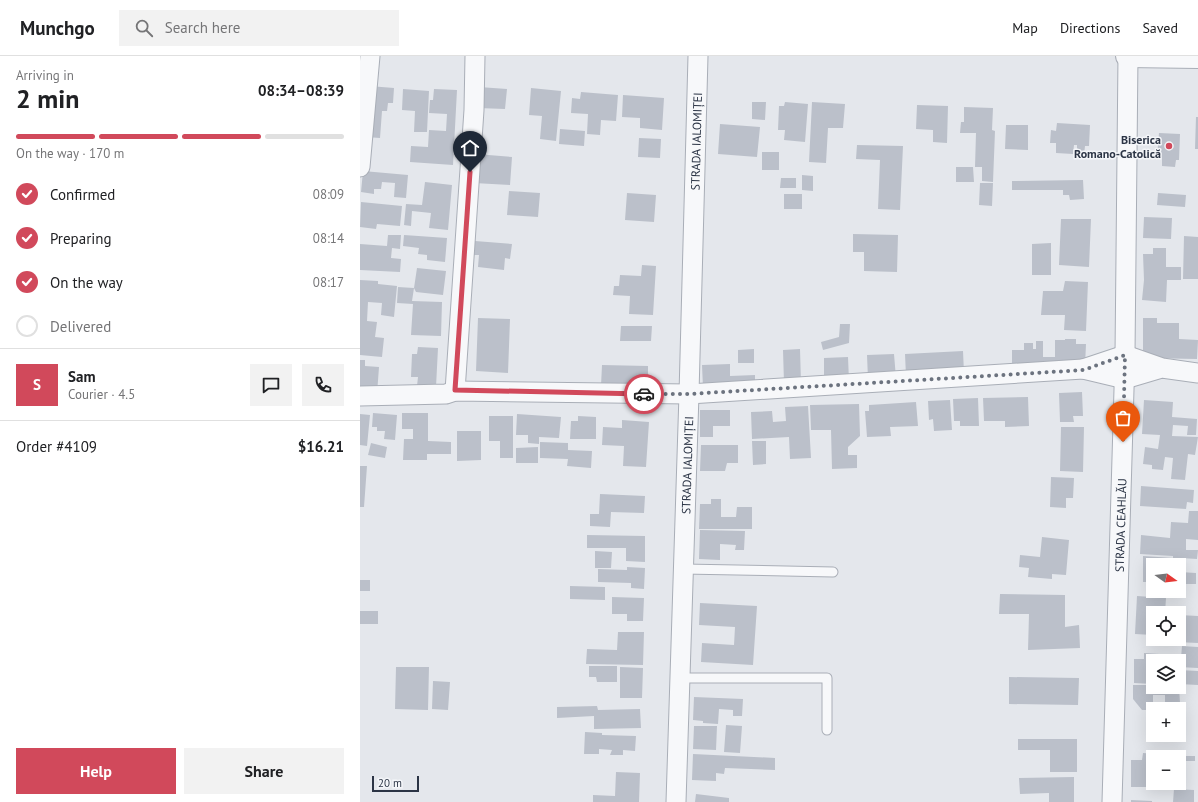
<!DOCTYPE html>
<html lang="en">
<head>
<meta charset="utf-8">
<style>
	body { margin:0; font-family:"PT Sans",sans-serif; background:#f2f2f2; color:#202124; height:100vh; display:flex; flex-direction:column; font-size:15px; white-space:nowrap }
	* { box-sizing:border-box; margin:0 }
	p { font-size:13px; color:#757577 }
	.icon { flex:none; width:22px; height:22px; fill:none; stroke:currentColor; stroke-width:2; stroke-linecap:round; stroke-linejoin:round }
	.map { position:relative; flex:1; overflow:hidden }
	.side { display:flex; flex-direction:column; background:#fff; width:360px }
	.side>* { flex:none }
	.needle { width:26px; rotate:104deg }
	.controls { position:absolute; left:786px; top:502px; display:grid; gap:8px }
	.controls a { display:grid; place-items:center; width:40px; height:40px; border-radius:0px; background:#fff; box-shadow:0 4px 16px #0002; font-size:20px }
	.scale { position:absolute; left:12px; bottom:10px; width:47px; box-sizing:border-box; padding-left:4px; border:2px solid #2b3445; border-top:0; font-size:11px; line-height:14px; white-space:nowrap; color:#2b3445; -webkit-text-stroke:3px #f4f6f9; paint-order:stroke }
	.pin { position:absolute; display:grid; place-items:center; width:34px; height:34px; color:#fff; margin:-41px -17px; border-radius:50% 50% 50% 0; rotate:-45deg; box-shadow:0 0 4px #0007 }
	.pin .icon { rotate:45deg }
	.courier { position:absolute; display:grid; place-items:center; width:40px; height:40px; margin:-20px; border:3px solid #d1495b; border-radius:50%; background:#fff; color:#222; box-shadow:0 1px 5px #0007 }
	.headline em { font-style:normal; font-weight:800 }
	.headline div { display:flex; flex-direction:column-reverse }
	.headline { display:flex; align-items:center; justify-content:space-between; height:68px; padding:0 16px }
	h1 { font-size:26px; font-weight:800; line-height:30px }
	.bar { display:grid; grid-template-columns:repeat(4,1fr); gap:6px 4px; align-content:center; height:48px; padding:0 16px }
	.bar i { height:5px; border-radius:3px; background:#e0e0e0 }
	.bar .current { background:#d1495b }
	.bar p { grid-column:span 4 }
	.line { display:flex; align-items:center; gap:10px; padding:0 16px; border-top:1px solid #e0e0e0 }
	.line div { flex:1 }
	.round { display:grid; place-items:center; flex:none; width:42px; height:42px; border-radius:0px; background:#f2f2f2 }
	ol { padding:0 16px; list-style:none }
	li { display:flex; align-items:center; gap:12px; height:44px }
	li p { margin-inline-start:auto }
	li .icon { padding:4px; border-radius:50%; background:#d1495b; color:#fff; stroke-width:4 }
	li:last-child { color:#757577 }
	li i { width:22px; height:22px; border:2px solid #e0e0e0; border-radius:50% }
	.action { display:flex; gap:8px; margin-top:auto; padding:8px 16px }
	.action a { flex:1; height:46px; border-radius:0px; background:#d1495b; color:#fff; font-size:16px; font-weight:800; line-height:46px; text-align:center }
	.action a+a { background:#f2f2f2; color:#202124 }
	header { display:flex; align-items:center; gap:24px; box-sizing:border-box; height:56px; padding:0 20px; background:#fff; border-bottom:1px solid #e0e0e0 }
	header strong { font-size:19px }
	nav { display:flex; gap:22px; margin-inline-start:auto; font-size:14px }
	.search { width:280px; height:36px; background:#f2f2f2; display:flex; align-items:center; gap:10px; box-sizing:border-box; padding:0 14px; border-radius:0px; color:#757577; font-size:15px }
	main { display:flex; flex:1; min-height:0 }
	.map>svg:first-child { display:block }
</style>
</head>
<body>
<header>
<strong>Munchgo</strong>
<div class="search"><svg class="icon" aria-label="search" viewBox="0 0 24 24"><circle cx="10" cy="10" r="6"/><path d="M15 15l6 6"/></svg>Search here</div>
<nav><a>Map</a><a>Directions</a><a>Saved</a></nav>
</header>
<main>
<section class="side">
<div class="headline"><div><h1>2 min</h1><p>Arriving in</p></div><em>08:34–08:39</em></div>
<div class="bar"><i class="current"></i><i class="current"></i><i class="current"></i><i></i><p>On the way · 170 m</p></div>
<ol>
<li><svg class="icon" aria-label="check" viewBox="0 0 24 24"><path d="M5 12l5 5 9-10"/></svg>Confirmed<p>08:09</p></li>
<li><svg class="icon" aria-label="check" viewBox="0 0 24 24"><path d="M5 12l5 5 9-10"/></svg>Preparing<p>08:14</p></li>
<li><svg class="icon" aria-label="check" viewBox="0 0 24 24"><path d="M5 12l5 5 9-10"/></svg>On the way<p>08:17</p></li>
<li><i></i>Delivered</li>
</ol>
<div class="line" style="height:72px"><b class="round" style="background:#d1495b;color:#fff">S</b><div><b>Sam</b><p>Courier · 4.5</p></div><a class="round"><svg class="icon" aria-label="chat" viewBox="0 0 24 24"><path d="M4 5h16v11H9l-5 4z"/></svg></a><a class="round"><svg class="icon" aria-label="phone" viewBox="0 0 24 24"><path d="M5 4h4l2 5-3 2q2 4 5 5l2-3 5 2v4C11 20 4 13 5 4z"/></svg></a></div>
<div class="line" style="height:52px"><div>Order #4109</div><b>$16.21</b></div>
<div class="action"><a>Help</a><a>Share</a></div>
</section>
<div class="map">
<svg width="838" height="746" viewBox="0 0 838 746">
	<rect width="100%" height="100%" fill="#e4e7ec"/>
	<!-- building -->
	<path fill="#bbc0ca" d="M9,30L34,32L33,47H28L27,55H22L20,82L6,81Z
		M119,31L147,33L145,53L118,52Z
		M171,32L201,35L196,85L180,83L182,60L169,59Z
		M43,33L69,35L67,76H54L55,55L42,54Z
		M74,33L97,34L93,109L50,106L51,90L68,91L69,74L86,75L87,58L69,57L70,44H73Z
		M221,36L258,39L256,65L241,64L240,79L227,78L228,58L211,57L212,42L220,43Z
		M263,39L304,42L302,74L280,72V62L262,61Z
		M392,46H406L405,64L392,63Z
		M425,46L448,48L445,86L424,84L425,74H418L419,50H424Z
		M452,46L485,48L483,72H468L466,107L449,106Z
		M557,49L588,50L587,87L573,86V74L556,73Z
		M604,51L633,52L632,74L635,75L633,126L622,125V111H615L616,77H600L601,66H604Z
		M836,61H838V93H835Z
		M697,67L730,69L729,90H725L724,99H717V89H714L713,98L696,97V87H690L691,74L696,75Z
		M360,68L400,71L397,101L358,98Z
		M646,69H668V94L645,93Z
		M200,73L225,75L224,90L199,88Z
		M799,77L820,78L819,104H816L815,111L802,110V103L797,102Z
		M279,82L301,83L300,102L278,101Z
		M497,89L543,90L540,154L518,153L520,104L496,103Z
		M402,96H419V114H402Z
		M116,98L152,101L150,129L114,127Z
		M596,111H613L614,126H596Z
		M3,115L48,119L46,142L34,141L35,127L22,126L21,133H14V138L1,136Z
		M442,119L453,120V135L442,134Z
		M421,122H436V132H420Z
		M723,124L724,143L710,144L709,139H703V134H652V125Z
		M65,126L92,129L88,174L69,172L71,157L52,155L51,170L44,169L46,148L62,149Z
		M620,127H633L632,150L619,149Z
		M149,135L180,137L178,161L147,159Z
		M267,137L296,139L294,166L265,164Z
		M798,137L826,139L825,151L797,149Z
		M424,138H442V153H424Z
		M1,146L42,150L40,170L17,168L16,173L0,171Z
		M784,161L812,162L811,183L783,182Z
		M701,163H731L729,211L699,209Z
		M493,178L538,179L537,216L504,215V196H493Z
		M28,179H41L40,193L32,192L31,202L41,203L40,216L0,214V188L27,190Z
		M44,179L87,182L85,206L67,204V199L58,198L59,192L43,190Z
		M824,180L838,181V223H823Z
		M115,185L152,188L150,203L145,202L144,214L118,211L119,199H114Z
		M691,187V219H672V188Z
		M793,192H806V211H821V224H807L806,246L782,244L784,224L783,198H793Z
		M282,209L296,210L293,259L269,258L270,240L253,239L254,230H259L260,219L281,220Z
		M57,212L86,215L83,239L56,236L54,232Z
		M0,224L18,225V228L37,230L34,261L21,259L22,247L8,246L7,265L17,266L15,281L24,282L22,301L0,299Z
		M705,225L728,226L726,275L704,274L705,259H681L683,235H703Z
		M38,231L54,232L52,245L82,246L81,280L51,279L53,248L37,247Z
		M118,262L150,263L148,317L116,315Z
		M783,262H797V267H819V283L838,284L837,303L783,302Z
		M480,268H490L489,287L463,294L461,286L479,281Z
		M261,270H292L291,285H260Z
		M705,283H716V288H726L725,310L652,313V294H664V287H673V293H676V285H683V301H695V284H705Z
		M58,291L78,292L76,331L57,330L58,321H51L52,298H57Z
		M394,293V307H378V294Z
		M440,293L441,327H424L423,294Z
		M603,295L604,317L546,320L545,298Z
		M534,298L536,322L508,323L507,299Z
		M488,301L489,325L464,326V302Z
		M0,304H5V310L19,311L17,338L0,337Z
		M370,308V320L395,319V330L343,332L342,309Z
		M242,309L288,310V331L241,330Z
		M722,336L723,360H713L714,366H700L699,337Z
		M668,341L669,370L645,371V365H624L623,342Z
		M618,342L619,370H600V365H594L593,343Z
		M590,344L592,374L574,375L573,363L569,364L568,345Z
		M784,344L813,346L812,361L837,363L836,379H827L828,370L813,369L812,380L838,381L835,399L828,398L825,424L811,423L813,402L805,401L803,414L792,413V409L783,408L785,391L798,393L800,379L782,378Z
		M556,346L558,370L530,371L531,380L507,381L505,355H509V349Z
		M499,348L500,380L488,391V399H497V412L472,413L471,374H451L450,349Z
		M448,350L451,402L430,403L429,381L392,383L391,356L412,355L413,366L426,365L425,351Z
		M340,354H370V370H353V381H340Z
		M13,357L37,359L35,384L24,383L25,375H17V371H12Z
		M42,357H68V385L91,386V398H67V404H43L44,383H53V373H42Z
		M0,358L10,359L7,390L0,389Z
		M157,358L201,361L199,382L179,381V388L168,387V379H156Z
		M129,360H153V402H140V385H129Z
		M218,360L236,361V383H210L211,365H218Z
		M262,364L289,366L286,411L263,410L264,390L242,389L243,371L262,372Z
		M701,371H724L723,416L700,415Z
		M97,375H121V404L97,405Z
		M392,385H406V408L393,409Z
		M180,386L208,387V394L232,395L231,412L207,410L208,403L180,402Z
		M11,387L27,391L25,402L8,399Z
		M341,389H378V407H367L365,415H340Z
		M178,391V407H156V392Z
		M0,410H7L4,451H0Z
		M691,421L714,422L713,442H706V452L690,451Z
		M781,430L834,434L833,447L827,446L826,453L780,450Z
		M240,438L285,440L284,457L251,456L250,471L230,470V458H239Z
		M351,443H361V461H376L377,451H392V473H339L340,448H351Z
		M829,455H838V484L826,483V494H838L837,503L821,502L820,516L836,517V528H819V509H793V526H783V500L813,502V500L780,498L781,479L810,482L811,466L828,467Z
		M340,474L385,475L384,494H375L376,489L360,488V504L339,503Z
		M227,479L285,480V506L266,505V492H227Z
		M682,481L709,484L706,519L692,518V523L668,521L669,512L659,511L660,499L680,501Z
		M235,495L252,496L251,512H235Z
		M267,511L285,512L284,533L271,532V527L238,526V513L267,514Z
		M0,524H10V535H0Z
		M210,530L245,531V544L210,543Z
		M640,538L705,539V571L719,569L720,592L668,594L669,558H639Z
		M777,540L806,542L805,557H793V579L775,578Z
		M252,541L284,542L283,565H267V558H252Z
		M340,547L397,550L393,609L341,606L342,587L374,589L375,571L339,569Z
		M0,555H18V568H0Z
		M819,559L838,560V587L817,586V583H819Z
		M258,576H284L283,609L226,608L227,593L257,594Z
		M822,590L838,591V612L819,611V605H810V601L821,602Z
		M784,597L799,598V605H793V628L774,627V603H784Z
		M229,610H257V626H237L236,621H229Z
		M36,611H69L68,654L35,653Z
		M260,611L283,612L282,642H260Z
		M819,614L838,615V629L819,628Z
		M649,621L719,622L718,649L649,648Z
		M73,625L90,626L88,654L72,653Z
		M773,629H793V631H819L820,647H814V653H811V646H805V639H793V654H782L773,643Z
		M334,641L383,643L382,660H373V654L359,653L358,668L343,667V665L333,664Z
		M237,650L238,654L280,653L281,672L234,673V660L197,662V651Z
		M366,669L382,670L380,697L364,696Z
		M334,670H357L356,694L333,693Z
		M225,676L242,677V679L276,680L275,695L263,694V699H250L252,694L239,693V698H224Z
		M658,683H717V716H690V694H658Z
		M783,697L798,698V701H793V727H817V731H771V704H782Z
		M333,698L415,702V714L365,712L364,718L356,717V725L332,724Z
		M819,700H835V705H823V715H819Z
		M256,716L280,717L279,746H233V739L255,740Z
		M714,721V746H689V737L660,738L659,722Z
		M814,733L834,734V746H813Z
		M336,738L369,742V746H335Z
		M771,744L792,745V746H771Z"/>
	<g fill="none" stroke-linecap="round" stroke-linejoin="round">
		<defs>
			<path id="service" d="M323,513L473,516
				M320,622H467V674"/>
			<g id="minor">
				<path d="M0,111L10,0"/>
				<path d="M802,312L765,323L723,313L765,299L802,312L838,317"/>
				<path d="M95,335L114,54L115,0"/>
				<path d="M0,340L86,338L95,335L329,338L723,313"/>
				<path id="s1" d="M316,746L329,338L338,0"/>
				<path id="s2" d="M752,746L765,299L768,0"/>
			</g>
			<path id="tertiary" d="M767,0L838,1"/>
		</defs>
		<!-- service casing -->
		<use href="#service" stroke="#a9aeb7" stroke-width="11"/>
		<!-- minor casing -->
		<use href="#minor" stroke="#a9aeb7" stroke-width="21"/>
		<!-- tertiary casing -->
		<use href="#tertiary" stroke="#a9aeb7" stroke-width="24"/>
		<!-- service -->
		<use href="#service" stroke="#f7f8fa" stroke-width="9"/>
		<!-- minor -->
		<use href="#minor" stroke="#f7f8fa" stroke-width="19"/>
		<!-- tertiary -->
		<use href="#tertiary" stroke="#f7f8fa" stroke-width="22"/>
	</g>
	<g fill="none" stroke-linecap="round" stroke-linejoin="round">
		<!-- done -->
		<path stroke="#6c737f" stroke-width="4" stroke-dasharray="0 7.2" d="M284,338H329L724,314L765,299L763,386"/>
		<!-- route -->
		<path stroke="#d1495b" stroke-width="5" d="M110,116L95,334L284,338"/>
	</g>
	<!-- markers -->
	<circle fill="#d1495b" stroke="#f4f6f9" stroke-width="1.5" cx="809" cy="90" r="4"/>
	<g text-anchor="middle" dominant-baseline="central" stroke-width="3" stroke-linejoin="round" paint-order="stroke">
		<!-- poi labels -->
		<g font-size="12" font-weight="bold" fill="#2b3445" stroke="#f4f6f9" text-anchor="end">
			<text x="801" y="83">Biserica<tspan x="801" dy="14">Romano-Catolică</tspan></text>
		</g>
		<!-- street labels -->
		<g font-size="12" fill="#2b3445" stroke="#f4f6f9">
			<text stroke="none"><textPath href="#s1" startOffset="661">STRADA IALOMIȚEI</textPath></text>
			<text stroke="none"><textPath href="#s1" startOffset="337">STRADA IALOMIȚEI</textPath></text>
			<text stroke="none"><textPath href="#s2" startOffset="277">STRADA CEAHLĂU</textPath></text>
		</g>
	</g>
</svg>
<div class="controls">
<a><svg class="needle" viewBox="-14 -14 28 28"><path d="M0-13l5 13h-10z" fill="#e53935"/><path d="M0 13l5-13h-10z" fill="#757577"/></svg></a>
<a><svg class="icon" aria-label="locate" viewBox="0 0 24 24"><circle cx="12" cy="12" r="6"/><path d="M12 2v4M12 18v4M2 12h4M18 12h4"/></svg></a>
<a><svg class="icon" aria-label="layers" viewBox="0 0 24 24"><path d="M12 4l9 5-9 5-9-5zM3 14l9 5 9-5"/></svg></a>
<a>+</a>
<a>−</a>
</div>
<div class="scale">20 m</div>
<div class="pin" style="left:763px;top:386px;background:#ea580c"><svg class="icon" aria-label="bag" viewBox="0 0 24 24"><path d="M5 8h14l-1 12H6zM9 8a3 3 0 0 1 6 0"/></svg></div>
<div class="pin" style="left:110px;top:116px;background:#1f2937"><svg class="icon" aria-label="home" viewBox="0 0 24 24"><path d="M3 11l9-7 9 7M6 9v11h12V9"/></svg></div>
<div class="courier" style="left:284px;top:338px"><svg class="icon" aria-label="car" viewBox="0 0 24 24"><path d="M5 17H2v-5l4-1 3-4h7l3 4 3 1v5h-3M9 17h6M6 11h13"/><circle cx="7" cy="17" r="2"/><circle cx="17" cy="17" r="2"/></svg></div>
</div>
</main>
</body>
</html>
